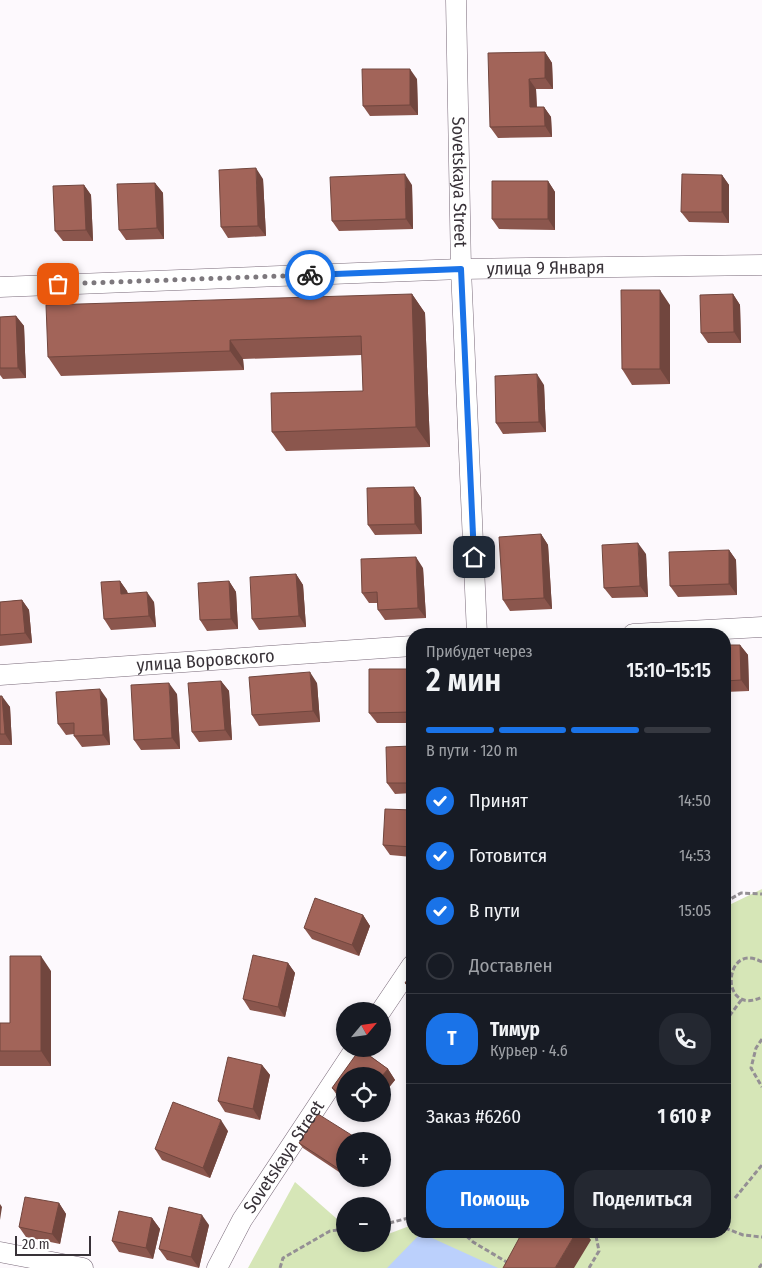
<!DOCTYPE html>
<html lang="ru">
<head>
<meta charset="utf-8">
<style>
	body { margin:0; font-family:"Fira Sans Condensed",sans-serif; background:#242831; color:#f1f3f6; height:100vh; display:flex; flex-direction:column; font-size:19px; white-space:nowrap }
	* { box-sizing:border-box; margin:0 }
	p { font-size:16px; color:#9ea1a6 }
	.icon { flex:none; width:28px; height:28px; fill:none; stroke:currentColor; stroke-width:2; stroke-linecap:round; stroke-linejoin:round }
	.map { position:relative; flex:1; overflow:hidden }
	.drawer { position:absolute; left:406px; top:628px; width:325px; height:610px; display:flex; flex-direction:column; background:#171b24; border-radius:20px; box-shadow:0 2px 8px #0003 }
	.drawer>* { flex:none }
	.needle { width:32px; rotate:61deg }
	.tools { position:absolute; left:336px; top:1002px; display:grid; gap:10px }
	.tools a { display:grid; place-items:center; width:55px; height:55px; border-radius:50%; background:#171b24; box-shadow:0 2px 8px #0003; font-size:25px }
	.scale { position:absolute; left:15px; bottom:12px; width:76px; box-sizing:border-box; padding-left:5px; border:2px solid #383238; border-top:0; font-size:14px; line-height:18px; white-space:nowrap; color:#383238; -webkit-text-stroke:4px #fff; paint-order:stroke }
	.pin { position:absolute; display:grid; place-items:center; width:42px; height:42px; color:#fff; margin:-21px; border-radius:10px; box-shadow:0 2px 8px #0006 }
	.courier { position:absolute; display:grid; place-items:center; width:50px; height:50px; margin:-25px; border:4px solid #1a73e8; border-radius:50%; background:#fff; color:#222; box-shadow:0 1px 6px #0007 }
	.summary em { font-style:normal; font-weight:600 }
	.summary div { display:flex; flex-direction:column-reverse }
	.summary { display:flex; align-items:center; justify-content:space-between; height:85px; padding:0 20px }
	h1 { font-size:32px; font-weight:600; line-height:38px }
	.bar { display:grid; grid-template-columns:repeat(4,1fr); gap:8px 5px; align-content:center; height:60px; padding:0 20px }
	.bar i { height:6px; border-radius:4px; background:#363941 }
	.bar .current { background:#1a73e8 }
	.bar p { grid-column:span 4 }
	.line { display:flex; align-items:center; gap:12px; padding:0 20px; border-top:1px solid #363941 }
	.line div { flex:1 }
	.round { display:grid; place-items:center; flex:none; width:52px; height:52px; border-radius:20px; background:#242831 }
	ol { padding:0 20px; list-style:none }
	li { display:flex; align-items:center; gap:15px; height:55px }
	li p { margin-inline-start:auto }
	li .icon { padding:5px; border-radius:50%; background:#1a73e8; color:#fff; stroke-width:4 }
	li:last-child { color:#9ea1a6 }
	li i { width:28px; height:28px; border:2px solid #363941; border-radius:50% }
	.action { display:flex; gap:10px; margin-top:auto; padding:10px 20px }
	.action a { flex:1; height:58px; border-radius:20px; background:#1a73e8; color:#fff; font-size:20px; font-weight:600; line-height:58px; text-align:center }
	.action a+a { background:#242831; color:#f1f3f6 }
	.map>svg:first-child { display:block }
</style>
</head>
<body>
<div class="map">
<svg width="762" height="1268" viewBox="0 0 762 1268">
	<rect width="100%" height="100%" fill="#fdf9fd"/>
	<!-- green -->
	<path fill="#d6e6b7" d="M762,889V1268H248L295,1182L345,1226V1244H382L383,1236L412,1225V1231H725V907Z"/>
	<!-- water -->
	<path fill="#bbd0fc" d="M421,1233L498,1268H387Z"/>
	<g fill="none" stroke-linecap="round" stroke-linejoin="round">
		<defs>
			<g id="street">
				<path id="s1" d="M456,0L461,269L477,634"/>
				<path id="s2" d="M0,287L461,269L762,265"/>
				<path d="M633,634L762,627"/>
				<path id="s3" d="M0,675L412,646"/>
				<path d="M381,1011L412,965"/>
				<path d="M0,1252L83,1268"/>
				<path id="s4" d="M217,1268L242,1220L355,1049"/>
			</g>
		</defs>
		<!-- street casing -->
		<use href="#street" stroke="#7a6b7a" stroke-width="21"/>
		<!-- path -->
		<path stroke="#948f94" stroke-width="3" stroke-dasharray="5 2.5" stroke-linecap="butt" d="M725,902L741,893L762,894
			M762,962C723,940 719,1018 762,997
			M725,1022L742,999
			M762,1039L756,1048L751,1068L762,1087
			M735,1198L762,1165
			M382,1225L412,1217
			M725,1228L743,1235L762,1237
			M461,1231L473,1242L510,1264L508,1268
			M280,1268L283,1258L330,1231L345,1229
			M589,1268L599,1251L595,1231
			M759,1268L762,1264"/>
		<!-- street -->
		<use href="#street" stroke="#fff" stroke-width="20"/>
	</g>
	<!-- wall -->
	<path fill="#8b564d" d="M545,52L552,63L553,89H536L537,107H544L551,117L552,137L498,138L490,127Z
		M417,79L418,115L370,116L363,106Z
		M722,175L729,185V223L689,222L681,212Z
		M263,179L266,236L228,238L221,227Z
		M548,181L555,192V230L499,229L492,219Z
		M155,183L163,193L164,239L126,240L119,230Z
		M84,185L91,195L93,241H63L55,231Z
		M412,185L413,229L339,231L332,221Z
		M412,294L425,313L430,447L286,451L272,432L363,391L362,355L243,359L244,370L61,376L48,357Z
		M733,294L740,305L741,343H708L701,333Z
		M670,305V384L632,385L622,369Z
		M16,316L24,326L26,378L3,379L0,375V317Z
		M544,385L546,432L503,434L496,423Z
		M414,487L421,498L422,534L375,535L368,525Z
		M541,534L548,545L552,609L510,611L503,600Z
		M729,550L736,560L737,595L678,597L670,586Z
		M646,554L648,597L612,598L604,588Z
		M423,568L426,618L385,620L378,610L377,603H369L362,593Z
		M296,574L303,585L306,627L259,630L252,619Z
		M120,581L127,591L128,593L154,602L156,627L111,630L104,619Z
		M229,581L236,592L238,629L207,631L200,620Z
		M22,600L29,610L32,643L0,646V602Z
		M725,645H740L748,655L749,691L725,692Z
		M412,669V723H377L369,713Z
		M221,681L229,691L232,740L199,742L192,732Z
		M317,683L320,722L259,726L252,715Z
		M177,694L180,749L141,750L134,740Z
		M0,696L10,707L12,745H0Z
		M107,699L110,745L82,747L74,736V734L66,735L58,724Z
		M412,746V793L395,794L387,783Z
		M412,810V857L390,855L383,845Z
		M363,915L370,926L359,956L312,939L304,928Z
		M288,963L295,973L285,1017L250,1010L243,999Z
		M51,971V1066H0V1023H10Z
		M412,973V994L405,983Z
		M361,1049L388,1069L395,1080L382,1096V1076H345V1102L339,1098L332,1088Z
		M262,1065L270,1075L260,1120L225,1112L218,1101Z
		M228,1131L210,1178L162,1160L155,1149Z
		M345,1141V1176L303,1148L299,1143Z
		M59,1203L66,1214L60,1244L26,1237L19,1227Z
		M152,1218L160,1229L153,1259L119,1252L112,1241Z
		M209,1225L199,1268L167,1260L159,1249Z"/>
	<!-- shaded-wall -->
	<path fill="#71463e" d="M545,52L552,63L553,89L545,78Z
		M410,69L417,79L418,115L410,105Z
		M529,79L536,89L537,117L530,107Z
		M544,107L551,117L552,137L545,126Z
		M256,168L263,179L266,236L258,226Z
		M405,174L412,185L413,229L406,219Z
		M722,175L729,185V223L722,212Z
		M548,181L555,192V230L548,219Z
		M155,183L163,193L164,239L157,228Z
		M84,185L91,195L93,241L86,230Z
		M660,290L670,305V384L660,369Z
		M412,294L425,313L430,447L416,427Z
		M733,294L740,305L741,343L734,332Z
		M16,316L24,326L26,378L18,368Z
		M230,340L243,359L244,370L230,351Z
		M537,374L544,385L546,432L539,422Z
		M414,487L421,498L422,534L415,524Z
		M541,534L548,545L552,609L544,598Z
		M638,543L646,554L648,597L640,586Z
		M729,550L736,560L737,595L729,584Z
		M416,557L423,568L426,618L418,608Z
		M296,574L303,585L306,627L299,616Z
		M120,581L127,591L128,604L121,594Z
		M229,581L236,592L238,629L231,619Z
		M147,592L154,602L156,627L149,616Z
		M22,600L29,610L32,643L25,633Z
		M740,645L748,655L749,691L741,680Z
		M310,672L317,683L320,722L313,711Z
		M221,681L229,691L232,740L225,730Z
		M169,683L177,694L180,749L172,738Z
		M100,689L107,699L110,745L103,735Z
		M2,696L10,707L12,745L5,734Z
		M363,915L370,926L359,956L352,945Z
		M41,956L51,971V1066L41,1051Z
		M288,963L295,973L285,1017L278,1007Z
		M262,1065L270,1075L260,1120L253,1109Z
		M388,1069L395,1080L382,1096V1076Z
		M363,1114H370L366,1118Z
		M221,1120L228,1131L210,1178L203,1168Z
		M59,1203L66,1214L60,1244L52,1234Z
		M0,1204L2,1207L0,1220Z
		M202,1215L209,1225L199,1268L191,1257Z
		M152,1218L160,1229L153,1259L146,1248Z
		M577,1231H584L591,1240L574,1268H555Z"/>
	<!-- building -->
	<path fill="#a26459" stroke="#71463e" d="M545,52V78L529,79L530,107H544L545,126L490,127L488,53Z
		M362,69H410V105L363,106Z
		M256,168L258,226L221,227L219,170Z
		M405,174L406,219L332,221L330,177Z
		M682,174L722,175V212H681Z
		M492,181H548V219H492Z
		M155,183L157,228L119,230L117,184Z
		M84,185L86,230L55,231L53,186Z
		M621,290H660V369H622Z
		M412,294L416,427L272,432L271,393L363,391L361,336L230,340V351L48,357L46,305Z
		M733,294L734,332L701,333L700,295Z
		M16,316L18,368H0V317Z
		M537,374L539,422L496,423L495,376Z
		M414,487L415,524L368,525L367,488Z
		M541,534L544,598L503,600L499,537Z
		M638,543L640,586L604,588L602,545Z
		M729,550V584L670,586L669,552Z
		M416,557L418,608L378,610L377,592L362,593L361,559Z
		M296,574L299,616L252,619L250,577Z
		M120,581L121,594L147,592L149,616L104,619L101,582Z
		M229,581L231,619L200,620L198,583Z
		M22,600L25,633L0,635V602Z
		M725,645H740L741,680L725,681Z
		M369,669H412V712L369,713Z
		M310,672L313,711L252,715L249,677Z
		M221,681L225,730L192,732L188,683Z
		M169,683L172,738L134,740L131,685Z
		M100,689L103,735L74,736V723L58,724L56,692Z
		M0,696H2L5,734H0Z
		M412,746V783H387L386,747Z
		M385,809L412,810V847L383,845Z
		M315,898L363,915L352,945L304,928Z
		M253,955L288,963L278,1007L243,999Z
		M10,956H41V1051H0V1023H10Z
		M412,973V989L405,983Z
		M360,1049L388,1069L382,1076H345V1097L332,1088Z
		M228,1057L262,1065L253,1109L218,1101Z
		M173,1102L221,1120L203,1168L155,1149Z
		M318,1114L361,1141H345V1173L299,1143Z
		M25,1197L59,1203L52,1234L19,1227Z
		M169,1207L202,1215L191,1257L159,1249Z
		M119,1211L152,1218L146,1248L112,1241Z
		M523,1231H577L555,1268H503Z"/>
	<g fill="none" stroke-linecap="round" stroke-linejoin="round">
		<!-- done -->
		<path stroke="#7d787d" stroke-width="5" stroke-dasharray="0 9" d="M58,284L310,275"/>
		<!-- route -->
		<path stroke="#1a73e8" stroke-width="6" d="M310,275L461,269L474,557"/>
	</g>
	<g text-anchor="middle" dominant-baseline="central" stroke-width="5" stroke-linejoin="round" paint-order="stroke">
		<!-- street labels -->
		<g font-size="18" fill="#383238" stroke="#fff">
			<text stroke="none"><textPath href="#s1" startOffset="182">Sovetskaya Street</textPath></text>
			<text stroke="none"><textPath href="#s2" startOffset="546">улица 9 Января</textPath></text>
			<text stroke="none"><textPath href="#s3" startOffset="206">улица Воровского</textPath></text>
			<text stroke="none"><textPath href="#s4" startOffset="130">Sovetskaya Street</textPath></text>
		</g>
	</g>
</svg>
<div class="tools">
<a><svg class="needle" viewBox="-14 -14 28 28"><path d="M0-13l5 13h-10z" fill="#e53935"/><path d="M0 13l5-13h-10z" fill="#9ea1a6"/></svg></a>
<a><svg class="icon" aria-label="locate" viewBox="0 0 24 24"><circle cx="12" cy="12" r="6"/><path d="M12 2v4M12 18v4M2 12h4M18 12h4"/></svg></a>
<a>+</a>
<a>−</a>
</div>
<div class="scale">20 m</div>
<div class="pin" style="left:58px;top:284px;background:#ea580c"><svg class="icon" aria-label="bag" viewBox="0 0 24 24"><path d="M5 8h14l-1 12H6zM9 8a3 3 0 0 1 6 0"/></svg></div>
<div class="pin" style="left:474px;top:557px;background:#1f2937"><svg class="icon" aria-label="home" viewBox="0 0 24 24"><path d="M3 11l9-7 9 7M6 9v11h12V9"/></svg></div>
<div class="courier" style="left:310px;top:275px"><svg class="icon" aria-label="bike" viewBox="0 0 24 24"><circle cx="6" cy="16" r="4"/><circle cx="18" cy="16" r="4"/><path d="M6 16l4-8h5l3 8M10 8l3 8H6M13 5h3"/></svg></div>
<section class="drawer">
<div class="summary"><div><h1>2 мин</h1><p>Прибудет через</p></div><em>15:10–15:15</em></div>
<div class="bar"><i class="current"></i><i class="current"></i><i class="current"></i><i></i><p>В пути · 120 m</p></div>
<ol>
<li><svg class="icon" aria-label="check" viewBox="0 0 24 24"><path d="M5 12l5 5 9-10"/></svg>Принят<p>14:50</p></li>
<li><svg class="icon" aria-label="check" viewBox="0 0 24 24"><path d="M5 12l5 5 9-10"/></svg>Готовится<p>14:53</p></li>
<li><svg class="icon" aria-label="check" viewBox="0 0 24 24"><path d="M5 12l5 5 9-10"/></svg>В пути<p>15:05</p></li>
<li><i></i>Доставлен</li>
</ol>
<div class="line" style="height:90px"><b class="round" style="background:#1a73e8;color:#fff">Т</b><div><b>Тимур</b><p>Курьер · 4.6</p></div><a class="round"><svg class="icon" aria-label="phone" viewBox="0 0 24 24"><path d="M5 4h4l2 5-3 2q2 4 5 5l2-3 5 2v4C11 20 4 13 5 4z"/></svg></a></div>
<div class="line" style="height:65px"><div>Заказ #6260</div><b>1 610 ₽</b></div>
<div class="action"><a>Помощь</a><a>Поделиться</a></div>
</section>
</div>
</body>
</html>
